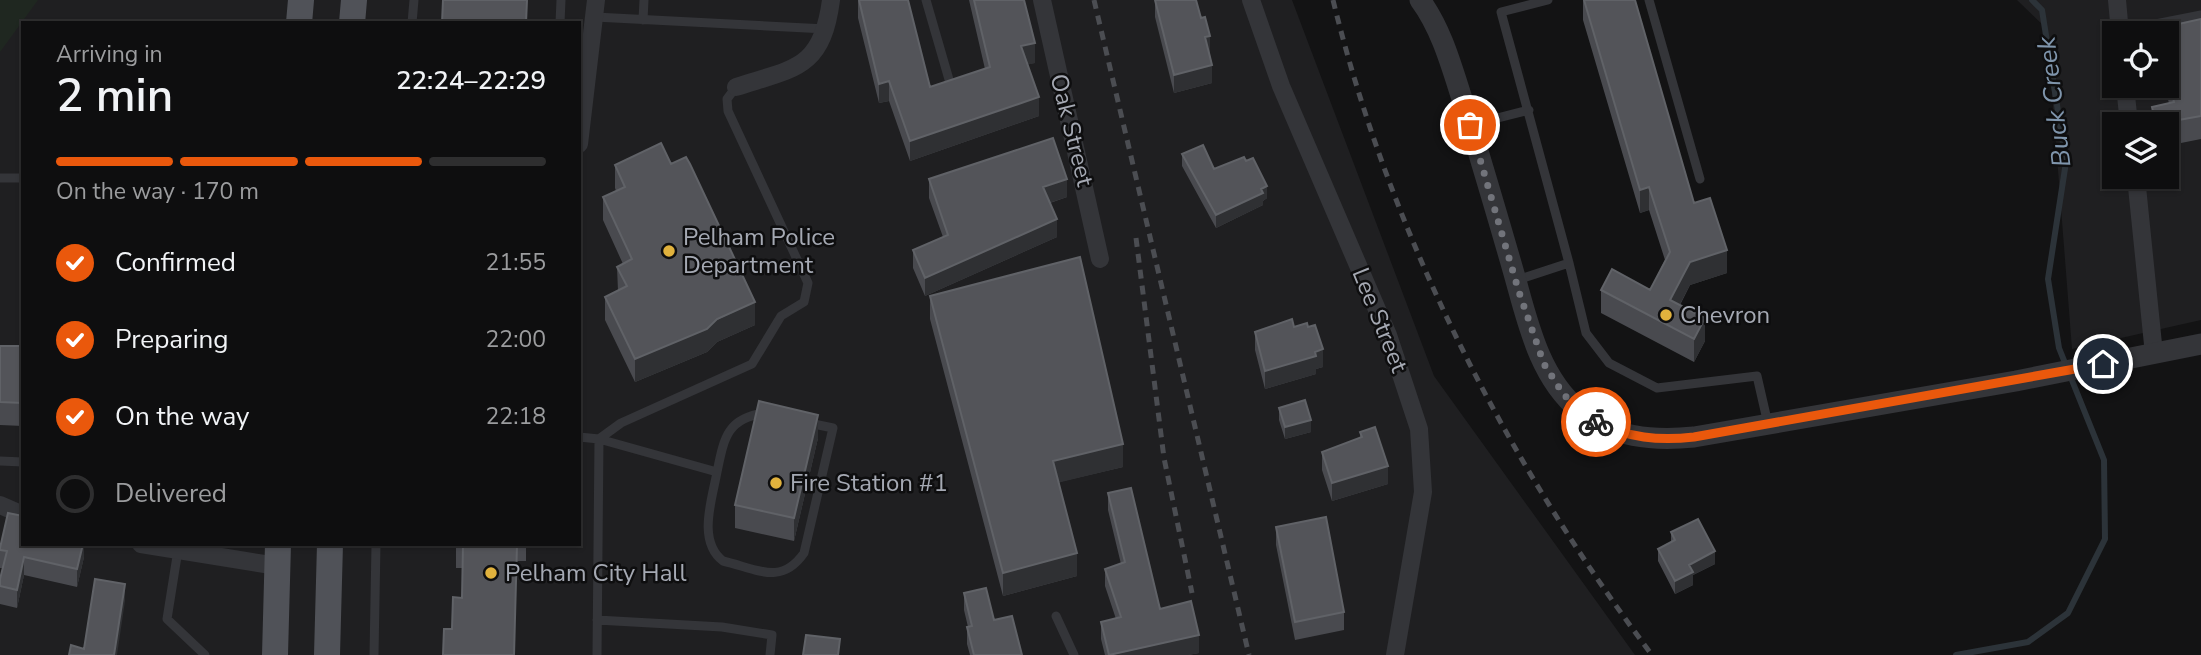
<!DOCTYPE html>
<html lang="en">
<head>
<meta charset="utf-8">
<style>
	body { margin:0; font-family:"Nunito Sans",sans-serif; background:#171718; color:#f1f3f6; height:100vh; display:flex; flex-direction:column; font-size:26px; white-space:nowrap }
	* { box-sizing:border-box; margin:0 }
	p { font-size:23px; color:#9b9c9e }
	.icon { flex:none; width:38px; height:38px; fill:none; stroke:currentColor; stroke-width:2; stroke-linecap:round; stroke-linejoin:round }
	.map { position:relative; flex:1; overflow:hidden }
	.drawer { position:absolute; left:21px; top:21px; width:560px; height:525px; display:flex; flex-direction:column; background:#0e0e0f; border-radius:0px; box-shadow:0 2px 5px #0004,0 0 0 2px #2e2e2f }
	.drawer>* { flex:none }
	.controls { position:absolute; left:2102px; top:21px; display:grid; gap:14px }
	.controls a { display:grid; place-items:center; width:77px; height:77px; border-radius:0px; background:#0e0e0f; box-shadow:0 2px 5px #0004,0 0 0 2px #2e2e2f; font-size:35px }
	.pin { position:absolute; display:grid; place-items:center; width:60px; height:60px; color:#fff; margin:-30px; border:4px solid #fff; border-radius:50%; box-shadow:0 2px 7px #0007 }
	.courier { position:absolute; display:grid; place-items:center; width:70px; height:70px; margin:-35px; border:5px solid #ea580c; border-radius:50%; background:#fff; color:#222; box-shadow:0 2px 9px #0007 }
	.head em { font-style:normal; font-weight:600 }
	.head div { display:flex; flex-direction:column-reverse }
	.head { display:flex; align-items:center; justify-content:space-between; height:119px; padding:0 35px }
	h1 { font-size:46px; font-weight:600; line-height:52px }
	.bar { display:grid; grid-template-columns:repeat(4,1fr); gap:10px 7px; align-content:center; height:84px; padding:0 35px }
	.bar i { height:9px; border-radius:5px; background:#2e2e2f }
	.bar .on { background:#ea580c }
	.bar p { grid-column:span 4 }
	ol { padding:0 35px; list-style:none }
	li { display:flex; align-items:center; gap:21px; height:77px }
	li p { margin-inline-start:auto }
	li .icon { padding:7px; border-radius:50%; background:#ea580c; color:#fff; stroke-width:4 }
	li:last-child { color:#9b9c9e }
	li i { width:38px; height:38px; border:4px solid #2e2e2f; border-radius:50% }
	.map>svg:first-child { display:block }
</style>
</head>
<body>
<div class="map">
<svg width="2201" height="655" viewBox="0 0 2201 655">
	<rect width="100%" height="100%" fill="#131314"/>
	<!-- built -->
	<path fill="#1f1f21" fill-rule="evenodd" d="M23,0H1292L1434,376L1635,655H0V25ZM23,23H579V544H23Z
		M2017,0H2201V320L2072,349L2047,29ZM2114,33H2166V86H2114ZM2114,124H2166V177H2114Z"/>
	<!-- green -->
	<path fill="#1f2720" d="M0,0H38L0,52Z"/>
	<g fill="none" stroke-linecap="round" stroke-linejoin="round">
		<!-- stream -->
		<path stroke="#2c3339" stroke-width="6" d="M1956,655L2028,642L2068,613L2105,539L2104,460L2059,348L2048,279L2066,162L2042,10L2032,0"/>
		<!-- service -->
		<path stroke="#343539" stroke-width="9" d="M926,0L950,83
			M1548,0L1501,12L1569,263
			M1649,0L1700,179
			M595,17L826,29
			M643,20L644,0
			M412,23L414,0
			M560,23L561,0
			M2120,31L2201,15
			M1470,125L1529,110
			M0,178H23
			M1517,280L1569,263L1586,333L1609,363L1657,388L1757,376L1768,424
			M579,437L599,439L597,655
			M599,439L717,472C712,500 697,541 723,561C757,569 781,586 804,553L833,428L809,423
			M599,439L621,423L752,364L781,316L804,302L808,283L728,111L727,99L736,87
			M0,461L23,462
			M717,472C724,438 727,418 765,413
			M178,550L167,619L205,655
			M1056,616L1074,655
			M597,620L722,627L772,635L770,655
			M374,655L376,544"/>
		<!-- minor -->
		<path stroke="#343539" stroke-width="18" d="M1042,0L1100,259
			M1251,0L1281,86L1388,335L1419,429L1423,492L1395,655
			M2117,0L2120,33
			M2125,86L2129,124
			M736,87C795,68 822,69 831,0
			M579,144L596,0
			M2136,177L2154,354
			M0,505L23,515
			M141,544L277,566"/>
		<!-- tertiary -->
		<path stroke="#343539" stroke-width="21" d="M1420,0C1443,31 1453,72 1465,108C1482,164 1499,221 1515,277C1528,324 1540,378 1579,410C1612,438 1653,441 1694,437L2016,381L2201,344"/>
		<!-- primary -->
		<path stroke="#505258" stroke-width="26" d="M299,23L301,0
			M352,23L354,0
			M275,655L278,544
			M327,655L330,544"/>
		<!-- rail -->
		<path stroke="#4b4d52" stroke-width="5" stroke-dasharray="9 7" stroke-linecap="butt" d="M1094,0L1249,655
			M1333,0C1391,237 1506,461 1652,655
			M1136,238L1164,458L1192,593"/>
	</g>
	<!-- wall -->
	<path fill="#494a4f" d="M858,0L930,87L985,69L969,0H1024L1035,63L1027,64L1039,116L910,161L889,101L879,103L858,18Z
		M1155,0L1210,54L1212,83L1174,93L1155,17Z
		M1583,0H1635L1694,203L1727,273L1690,285L1680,305L1705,341L1694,362L1601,313V290H1650L1665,260L1649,210L1640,213L1583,20Z
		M2201,19V139L2166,146V124H2152V107L2169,103L2164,86H2166V33H2156V29Z
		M1182,154L1214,169L1267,198L1263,201V205L1216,228L1182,166Z
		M671,164L755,325L717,342L707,352L635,382L605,320V297L618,291L617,267L623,264L603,220V197L616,191L615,188V165Z
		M929,179L1067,197L1050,203L1057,237L925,296L913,268V250L943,237L929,198Z
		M930,296L1123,467L1059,482L1077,576L1003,596L930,319Z
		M1294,327L1323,367L1316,369V374L1265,389L1255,350V332Z
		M0,346H23V426L0,425Z
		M1279,408L1311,432L1285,439L1279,420Z
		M1360,432L1388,484L1332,501L1322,470V452L1360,438Z
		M818,438L794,541L735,528V505Z
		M579,465H582L581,534H579Z
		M1108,493L1160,609L1199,653L1188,655H1105L1101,639V622L1116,619L1105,586V569L1121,564L1108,510Z
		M1276,527L1344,612V630L1295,640L1276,545Z
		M1671,532L1715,564L1693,575V585L1675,594L1658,561V549L1671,542Z
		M84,544V557L77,587L24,575L17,608L0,604V579L3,568H0V548Z
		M526,544V561H517L452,629L462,598L463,568H456V545Z
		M964,593L994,620L1022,655H970L967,644V627H968L964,610Z"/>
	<!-- shaded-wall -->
	<path fill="#2f3033" d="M1210,36V54L1205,55V37Z
		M1035,43V63L1021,66V46Z
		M1212,65V83L1174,93V75Z
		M889,81V101L879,103V84Z
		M1039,97V116L910,161V141Z
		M1067,179V197L1043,205V187Z
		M1267,186V198L1263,201V205L1216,228V215Z
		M1649,187V210L1640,213V190Z
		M1057,219V237L925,296V278Z
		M1727,250V273L1690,285L1670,323V300L1690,262Z
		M755,302V325L717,342L707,352L635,382V359Z
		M1705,318V341L1694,362V339Z
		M1323,349V367L1316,369V374L1265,389V371Z
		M818,415V438L794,541V518Z
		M1311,420V432L1285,439V427Z
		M1123,444V467L1053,484V461Z
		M1388,466V484L1332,501V483Z
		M83,544H84V557L77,587V569Z
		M1715,551V564L1693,575V585L1675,594V581L1689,565Z
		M1077,553V576L1003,596V573Z
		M24,557V575L17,608V590Z
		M125,584V601L117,655H114Z
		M1199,635V653L1188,655H1112Z"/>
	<!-- building -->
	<path fill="#535459" stroke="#606267" stroke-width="2" d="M443,0H527L526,23H442Z
		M859,0H908L930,87L990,67L974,0H1024L1035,43L1021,46L1039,97L910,141L889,81L879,84Z
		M1155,0H1196L1201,18L1205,17L1210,36L1205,37L1212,65L1174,75Z
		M1584,0H1635L1694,203L1710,198L1727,250L1690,262L1670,300L1705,318L1694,339L1601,290L1612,269L1650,290L1670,252L1649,187L1640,190Z
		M2201,19V116L2156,124L2152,107L2174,102L2166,71V33H2157L2156,29Z
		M1053,138L1067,179L1043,187L1057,219L925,278L913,250L948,235L929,179Z
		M661,143L671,164L686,157L690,164L755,302L717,319L707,329L635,359L605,297L627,286L617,267L632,259L603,197L625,187L615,165Z
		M1203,145L1214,169L1244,157L1246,161L1253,158L1267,186L1261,189L1263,193L1216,215L1182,154Z
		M1080,257L1123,444L1053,461L1077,553L1003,573L930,296Z
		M1292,319L1294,327L1307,323L1308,327L1315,325L1323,349L1315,352L1316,356L1265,371L1255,332Z
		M0,346H23V403L0,402Z
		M1305,400L1311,420L1285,427L1279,408Z
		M759,401L818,415L794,518L735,505Z
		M1375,427L1388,466L1332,483L1322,452L1362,437L1360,432Z
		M579,465H582L581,511H579Z
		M1131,488L1160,609L1191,601L1199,635L1109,655L1101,622L1121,617L1105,569L1125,562L1108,493Z
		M8,513L23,516V544H83L77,569L24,557L17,590L0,586V579L7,551L0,550V548Z
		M1326,517L1344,612L1295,622L1276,527Z
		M1698,519L1715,551L1689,565L1693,572L1675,581L1658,549L1675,540L1671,532Z
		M517,544L514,655H443L444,629H452L453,597L462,598L463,545L456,544Z
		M95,579L125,584L114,655H69L71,645L84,649Z
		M986,588L994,620L1012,616L1022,655H974L967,627L972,626L964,593Z
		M806,635L840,639L838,655H803Z"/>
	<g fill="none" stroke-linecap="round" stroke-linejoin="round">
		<!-- done -->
		<path stroke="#72747b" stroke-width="7" stroke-dasharray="0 12.6" d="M1470,125L1519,292L1544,364L1564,395L1596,422"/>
		<!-- route -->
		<path stroke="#ea580c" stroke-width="9" d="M1596,422C1628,438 1659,441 1694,437L2103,364"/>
	</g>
	<!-- markers -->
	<g fill="#e1b23d" stroke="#0e0e0f" stroke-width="2.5">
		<circle cx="669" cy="251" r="7"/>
		<circle cx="1666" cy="315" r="7"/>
		<circle cx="776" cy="483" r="7"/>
		<circle cx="491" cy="573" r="7"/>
	</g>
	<g text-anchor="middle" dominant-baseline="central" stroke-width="5" stroke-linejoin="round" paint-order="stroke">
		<!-- street labels -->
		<g font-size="24" fill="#a5a9b3" stroke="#0e0e0f">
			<text transform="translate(1072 130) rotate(76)">Oak Street</text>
			<text transform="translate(1380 320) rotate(68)">Lee Street</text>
		</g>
		<!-- poi labels -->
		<g font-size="24" fill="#a5a9b3" stroke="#0e0e0f" text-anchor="start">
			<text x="683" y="237">Pelham Police<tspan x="683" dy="28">Department</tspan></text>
			<text x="1680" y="315">Chevron</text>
			<text x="790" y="483">Fire Station #1</text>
			<text x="505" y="573">Pelham City Hall</text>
		</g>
		<!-- water labels -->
		<g font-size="26" font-style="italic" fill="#7f95ac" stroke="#0e0e0f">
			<text transform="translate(2054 102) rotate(-97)">Buck Creek</text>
		</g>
	</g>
</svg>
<div class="controls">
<a><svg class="icon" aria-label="locate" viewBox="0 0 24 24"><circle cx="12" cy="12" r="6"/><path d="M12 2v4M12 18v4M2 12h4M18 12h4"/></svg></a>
<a><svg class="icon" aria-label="layers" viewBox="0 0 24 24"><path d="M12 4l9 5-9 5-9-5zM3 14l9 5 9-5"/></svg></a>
</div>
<div class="pin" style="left:1470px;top:125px;background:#ea580c"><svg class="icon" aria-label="bag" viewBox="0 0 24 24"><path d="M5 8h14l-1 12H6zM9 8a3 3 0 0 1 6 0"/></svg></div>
<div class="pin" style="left:2103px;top:364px;background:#1f2937"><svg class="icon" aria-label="home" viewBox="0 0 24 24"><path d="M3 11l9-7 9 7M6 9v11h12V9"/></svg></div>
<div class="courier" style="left:1596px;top:422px"><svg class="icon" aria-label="bike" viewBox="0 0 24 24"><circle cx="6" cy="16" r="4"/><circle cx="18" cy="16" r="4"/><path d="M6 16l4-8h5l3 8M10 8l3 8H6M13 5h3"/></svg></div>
<section class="drawer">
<div class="head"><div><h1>2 min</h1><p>Arriving in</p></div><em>22:24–22:29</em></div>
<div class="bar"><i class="on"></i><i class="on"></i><i class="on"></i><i></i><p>On the way · 170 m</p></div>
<ol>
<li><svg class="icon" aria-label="check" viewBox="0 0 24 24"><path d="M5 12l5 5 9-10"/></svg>Confirmed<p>21:55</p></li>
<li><svg class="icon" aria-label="check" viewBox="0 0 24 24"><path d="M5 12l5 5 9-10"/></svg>Preparing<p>22:00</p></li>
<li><svg class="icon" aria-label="check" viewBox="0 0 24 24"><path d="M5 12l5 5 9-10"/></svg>On the way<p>22:18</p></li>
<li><i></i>Delivered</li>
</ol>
</section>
</div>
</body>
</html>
